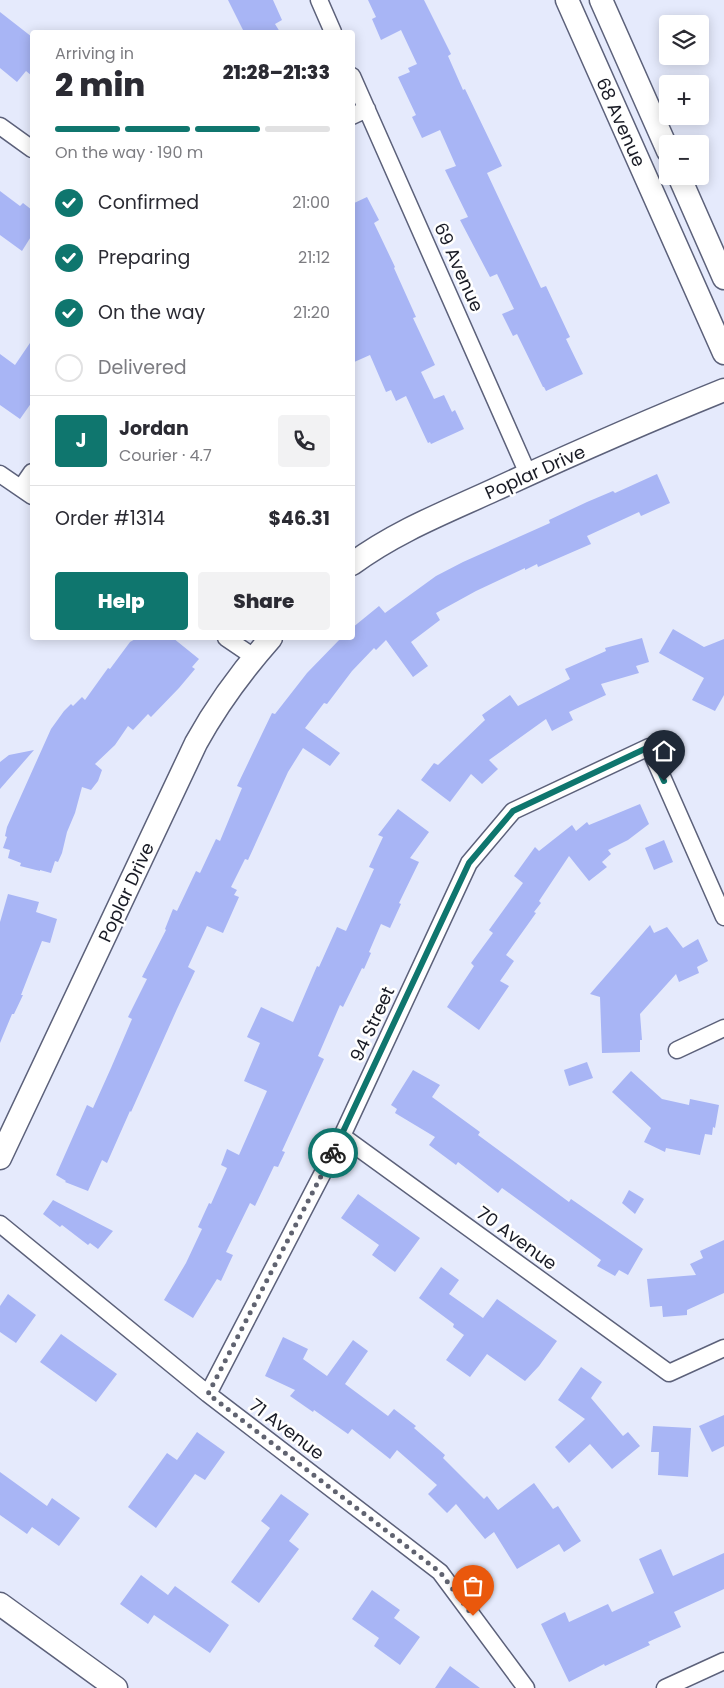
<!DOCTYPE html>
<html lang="en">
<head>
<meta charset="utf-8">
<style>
	body { margin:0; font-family:Poppins,sans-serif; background:#f2f2f3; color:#2b2b33; height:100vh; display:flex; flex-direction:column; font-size:19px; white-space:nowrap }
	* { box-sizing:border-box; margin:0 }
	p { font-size:16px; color:#7c7c81 }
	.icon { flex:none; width:28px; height:28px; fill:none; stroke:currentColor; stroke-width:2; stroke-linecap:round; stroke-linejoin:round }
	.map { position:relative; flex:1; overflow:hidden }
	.details { position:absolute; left:30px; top:30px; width:325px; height:610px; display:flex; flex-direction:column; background:#fff; border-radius:5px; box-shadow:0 2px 12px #0003 }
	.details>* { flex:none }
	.controls { position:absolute; left:659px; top:15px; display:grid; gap:10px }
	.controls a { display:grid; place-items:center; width:50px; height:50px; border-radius:5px; background:#fff; box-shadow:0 2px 12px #0003; font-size:25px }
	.pin { position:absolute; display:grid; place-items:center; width:42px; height:42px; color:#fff; margin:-51px -21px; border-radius:50% 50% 50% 0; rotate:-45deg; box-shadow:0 0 5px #0007 }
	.pin .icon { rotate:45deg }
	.courier { position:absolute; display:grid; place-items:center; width:50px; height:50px; margin:-25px; border:4px solid #0f766e; border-radius:50%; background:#fff; color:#222; box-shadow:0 1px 6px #0007 }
	.head em { font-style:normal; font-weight:800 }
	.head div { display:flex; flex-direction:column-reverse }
	.head { display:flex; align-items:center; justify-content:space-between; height:85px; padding:0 25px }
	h1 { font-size:32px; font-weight:800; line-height:38px }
	.bar { display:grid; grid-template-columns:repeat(4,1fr); gap:8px 5px; align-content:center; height:60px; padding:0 25px }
	.bar i { height:6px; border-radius:4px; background:#e1e1e2 }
	.bar .active { background:#0f766e }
	.bar p { grid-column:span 4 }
	.line { display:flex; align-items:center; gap:12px; padding:0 25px; border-top:1px solid #e1e1e2 }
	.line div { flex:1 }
	.round { display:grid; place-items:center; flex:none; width:52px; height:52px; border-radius:5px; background:#f2f2f3 }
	ol { padding:0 25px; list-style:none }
	li { display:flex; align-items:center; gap:15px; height:55px }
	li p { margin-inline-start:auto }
	li .icon { padding:5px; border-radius:50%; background:#0f766e; color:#fff; stroke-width:4 }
	li:last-child { color:#7c7c81 }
	li i { width:28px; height:28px; border:2px solid #e1e1e2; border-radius:50% }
	.cta { display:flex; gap:10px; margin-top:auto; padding:10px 25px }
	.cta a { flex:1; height:58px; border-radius:5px; background:#0f766e; color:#fff; font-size:20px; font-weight:800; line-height:58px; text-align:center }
	.cta a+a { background:#f2f2f3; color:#2b2b33 }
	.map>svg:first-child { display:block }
</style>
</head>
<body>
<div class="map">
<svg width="724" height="1688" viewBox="0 0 724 1688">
	<rect width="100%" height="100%" fill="#e5eafc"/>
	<!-- building -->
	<path fill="#a8b5f5" d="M228,0H273L282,20L275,24L280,32H244Z
		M368,0H424L451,54L448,56L463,90L465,89L502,166L487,173L541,288L546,286L570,337L566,339L583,374L546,391L544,387H543L517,334L513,336L502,314L514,309L497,274L490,277L460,220L468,217L445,170L456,166L440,130L422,138L412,117L416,115L398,77L410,72L408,68L417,64L401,30L381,40L372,19L376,17Z
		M0,12L32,37V76L26,71L17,82L0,68Z
		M0,191L20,206L23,203L32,210V235L22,251L0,235Z
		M367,197L379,220L374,223L395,267L394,268L416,317L413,318L435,365L421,372L434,399L444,395L452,412L455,410L464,429L431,444L430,442L428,443L426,439L406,396L396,401L391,390L386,392L370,355L352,363V204Z
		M32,340V402L20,419L0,405V354L15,365Z
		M657,474L670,503L641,516L639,512L587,536L591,544L538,567L537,564L525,570V568L476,591L436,613L440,620L411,642L428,666L413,677L386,640L376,650L374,648L352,671L327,704L324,703L305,728L340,753L330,766L303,748L288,772L248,860L245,859L231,887L237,890L234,895L239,897L223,933L207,926L188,967L195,971L177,1009L131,1112L130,1111L107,1163L102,1160L88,1191L65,1182L66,1181L56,1175L87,1105L93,1108L111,1068L132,1019L128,1017L147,979L142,977L166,930L165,929L173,909L177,911L196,871L200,873L216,839L220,841L242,788L237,786L272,713L275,714L307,673L341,638H352V628L379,606L385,613L436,576L463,562L550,523L549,520L587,502L613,491L615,493Z
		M673,629L704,647L724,639V695L715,711L692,700L704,678L659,653Z
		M137,638H173L199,659L192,667L195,669L179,688L151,717L148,714L133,730L128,726L115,745L95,764L102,770L98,781L91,790L82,787L75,813L67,832L62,853L58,862L55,861L51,873L40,870V871L20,866L21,863L8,858L10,850L3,848L7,837L5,836L7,827L51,729L64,711L71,704L73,706L82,697L85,700L108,668L110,669L130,642Z
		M642,638L649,662L636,666L639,673L601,684L606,695L569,712L573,720L552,731L546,719L489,760L498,769L482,784L471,774L450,802L421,780L434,763L438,765L485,720L482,715L510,695L518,706L570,679L565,669L606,651L605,648Z
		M34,750L0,789V762L9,755Z
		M640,804L649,824L628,840L608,850L611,854L602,862L607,867L589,881L569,856L539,901L541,903L534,912L536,913L506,955L514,961L500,981L509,986L479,1030L447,1007L474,966L471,963L493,933L489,930L523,883L514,876L535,847L539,851L572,825L576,831L587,822L589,825Z
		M398,809L429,832L410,858L419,862L399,903L401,904L390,928L381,924L369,952L371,953L364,969L362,968L343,1007L340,1005L318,1056L324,1059L282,1151L285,1152L278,1167L274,1166L255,1206L250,1203L226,1252L233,1255L221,1281L217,1279L193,1318L164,1300L186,1263L202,1229L198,1227L209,1203L211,1204L227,1168L221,1165L227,1149L239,1155L267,1091L244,1081L260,1043L247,1037L261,1007L293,1022L317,966L319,967L337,927L346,931L374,869L369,867L383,837L378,835Z
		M664,840L673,862L654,870L645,848Z
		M8,894L39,902L36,912L57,919L50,943L42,941L21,995H23L14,1014H12L0,1043V922Z
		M650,925L654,933L667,927L683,948L698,939L708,961L697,967L699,973L679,982L676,974L640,1014L642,1040H640V1052L602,1053L600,997L590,994Z
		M587,1062L593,1078L569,1086L564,1070Z
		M413,1070L440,1085L432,1097L480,1132L478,1135L569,1202L571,1199L643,1249L628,1275L619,1270L615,1276L597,1266L601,1260L502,1188L498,1193L458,1162L456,1165L429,1145L435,1137L395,1113L397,1109L391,1105Z
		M631,1071L662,1099L689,1105L690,1099L719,1105L715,1128L713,1127L712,1135L705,1134L700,1155L666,1148L665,1152L644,1142L651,1128L612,1092Z
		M629,1190L644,1199L635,1214L622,1203Z
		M358,1194L420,1238L395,1272L372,1255L379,1245L341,1218Z
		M53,1200L113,1231L98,1249L90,1243L88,1245L62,1225L60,1227L43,1214Z
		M724,1240V1293L687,1310V1315L663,1317L662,1306L650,1307L647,1279L696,1275L690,1264L703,1258L700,1251Z
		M441,1267L459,1280L449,1294L483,1318L497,1299L557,1341L539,1366L525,1381L487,1354L470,1377L446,1360L464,1335L453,1327L454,1324L419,1298Z
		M8,1294L36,1315L16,1343L0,1332V1306Z
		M61,1334L117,1374L96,1402L40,1362Z
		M283,1337L308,1349L303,1359L327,1376L353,1340L368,1351L345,1384L388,1416L394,1409L416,1426L414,1428L445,1455L443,1458L484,1499L487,1496L498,1510L534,1483L553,1509L558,1506L581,1541L564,1552L559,1544L517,1569L494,1532L485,1539L456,1504L447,1513L428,1494L437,1485L397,1450L390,1459L352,1429L348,1434L314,1410L313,1412L290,1396L295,1390L265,1376Z
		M581,1367L602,1382L591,1398L623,1436L628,1432L640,1446L612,1469L590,1444L569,1463L555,1447L585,1419L558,1400Z
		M724,1415V1446L712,1452L699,1426Z
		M653,1426L691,1428L688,1477L658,1475L659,1452H651Z
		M197,1432L225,1452L205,1480L195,1474L156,1528L128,1507L167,1453L177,1460Z
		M0,1472L47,1506L52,1498L80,1518L59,1546L32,1527L27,1534L0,1515Z
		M281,1494L309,1514L289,1541L299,1549L259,1603L231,1582L270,1528L261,1521Z
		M661,1549L673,1576L724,1553V1589L674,1612L681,1627L648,1642L650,1645L605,1666L604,1664L569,1682L541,1624L565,1612L569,1622L608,1604L612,1612L654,1593L639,1559Z
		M141,1575L168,1595L175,1586L229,1625L210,1653L154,1615L148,1624L120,1604Z
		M372,1590L400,1610L394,1618L420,1637L400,1665L374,1646L379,1638L352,1619Z
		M450,1666L480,1688H435Z"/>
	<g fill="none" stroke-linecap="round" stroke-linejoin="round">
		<defs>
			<path id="street" d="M319,0L333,32
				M352,76L528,474
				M352,116L367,109
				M0,126L32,149
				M0,474L32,496
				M21,488L32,472
				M226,638L254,657
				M677,1050L724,1028
				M342,1136L669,1373L724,1348
				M0,1224L208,1394L440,1572L526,1688
				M208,1394L342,1136L469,863L513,811L649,747L724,917
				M665,1688L724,1661"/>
			<path id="secondary" d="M567,0L724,353
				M601,0L668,151
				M679,176L724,278
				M352,564C395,532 446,512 494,490C570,455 647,421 724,390
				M0,1158L196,743C218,703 241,672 271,638
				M0,1604L116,1688"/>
		</defs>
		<!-- street casing -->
		<use href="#street" stroke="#5c617a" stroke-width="19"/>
		<!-- secondary casing -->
		<use href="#secondary" stroke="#5c617a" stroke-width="25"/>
		<!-- street -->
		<use href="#street" stroke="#fff" stroke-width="16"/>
		<!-- secondary -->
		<use href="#secondary" stroke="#fff" stroke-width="22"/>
	</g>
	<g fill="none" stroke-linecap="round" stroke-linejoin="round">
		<!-- done -->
		<path stroke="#606370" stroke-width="5" stroke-dasharray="0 9" d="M333,1153L208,1394L440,1572L473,1616"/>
		<!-- route -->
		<path stroke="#0f766e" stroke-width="6" d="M333,1153L469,863L513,811L649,747L664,781"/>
	</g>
	<g text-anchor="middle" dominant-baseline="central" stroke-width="5" stroke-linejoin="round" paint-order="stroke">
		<!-- street labels -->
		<g font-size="18" fill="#191b25" stroke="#fff">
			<text transform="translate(621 122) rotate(66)">68 Avenue</text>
			<text transform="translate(459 267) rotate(66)">69 Avenue</text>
			<text transform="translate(535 472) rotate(-24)">Poplar Drive</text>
			<text transform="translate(126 892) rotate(-65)">Poplar Drive</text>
			<text transform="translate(372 1024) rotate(-65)">94 Street</text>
			<text transform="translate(517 1238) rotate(36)">70 Avenue</text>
			<text transform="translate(287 1429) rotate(37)">71 Avenue</text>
		</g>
	</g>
</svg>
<div class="controls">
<a><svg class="icon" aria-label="layers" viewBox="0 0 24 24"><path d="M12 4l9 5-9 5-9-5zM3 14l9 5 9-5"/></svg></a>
<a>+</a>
<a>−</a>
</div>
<div class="pin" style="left:473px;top:1616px;background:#ea580c"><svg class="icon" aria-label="bag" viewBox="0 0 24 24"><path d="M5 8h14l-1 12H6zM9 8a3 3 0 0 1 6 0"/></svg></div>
<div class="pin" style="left:664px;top:781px;background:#1f2937"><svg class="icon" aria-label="home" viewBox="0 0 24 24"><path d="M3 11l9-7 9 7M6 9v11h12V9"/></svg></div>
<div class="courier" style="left:333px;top:1153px"><svg class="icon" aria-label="bike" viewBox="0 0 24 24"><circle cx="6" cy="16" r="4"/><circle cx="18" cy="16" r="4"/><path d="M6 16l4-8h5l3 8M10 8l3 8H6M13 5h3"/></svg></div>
<section class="details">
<div class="head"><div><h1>2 min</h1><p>Arriving in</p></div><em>21:28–21:33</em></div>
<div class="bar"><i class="active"></i><i class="active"></i><i class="active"></i><i></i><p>On the way · 190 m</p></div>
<ol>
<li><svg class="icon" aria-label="check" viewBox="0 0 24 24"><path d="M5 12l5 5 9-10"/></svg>Confirmed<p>21:00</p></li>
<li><svg class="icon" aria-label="check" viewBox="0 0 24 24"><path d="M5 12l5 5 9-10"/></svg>Preparing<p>21:12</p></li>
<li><svg class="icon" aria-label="check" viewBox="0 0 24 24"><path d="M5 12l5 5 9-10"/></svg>On the way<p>21:20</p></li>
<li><i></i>Delivered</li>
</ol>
<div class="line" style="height:90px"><b class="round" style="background:#0f766e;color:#fff">J</b><div><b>Jordan</b><p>Courier · 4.7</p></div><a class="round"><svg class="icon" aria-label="phone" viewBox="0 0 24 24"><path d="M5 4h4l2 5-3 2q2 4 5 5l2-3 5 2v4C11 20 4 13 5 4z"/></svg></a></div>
<div class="line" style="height:65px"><div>Order #1314</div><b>$46.31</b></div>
<div class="cta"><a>Help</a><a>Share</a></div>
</section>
</div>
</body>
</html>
